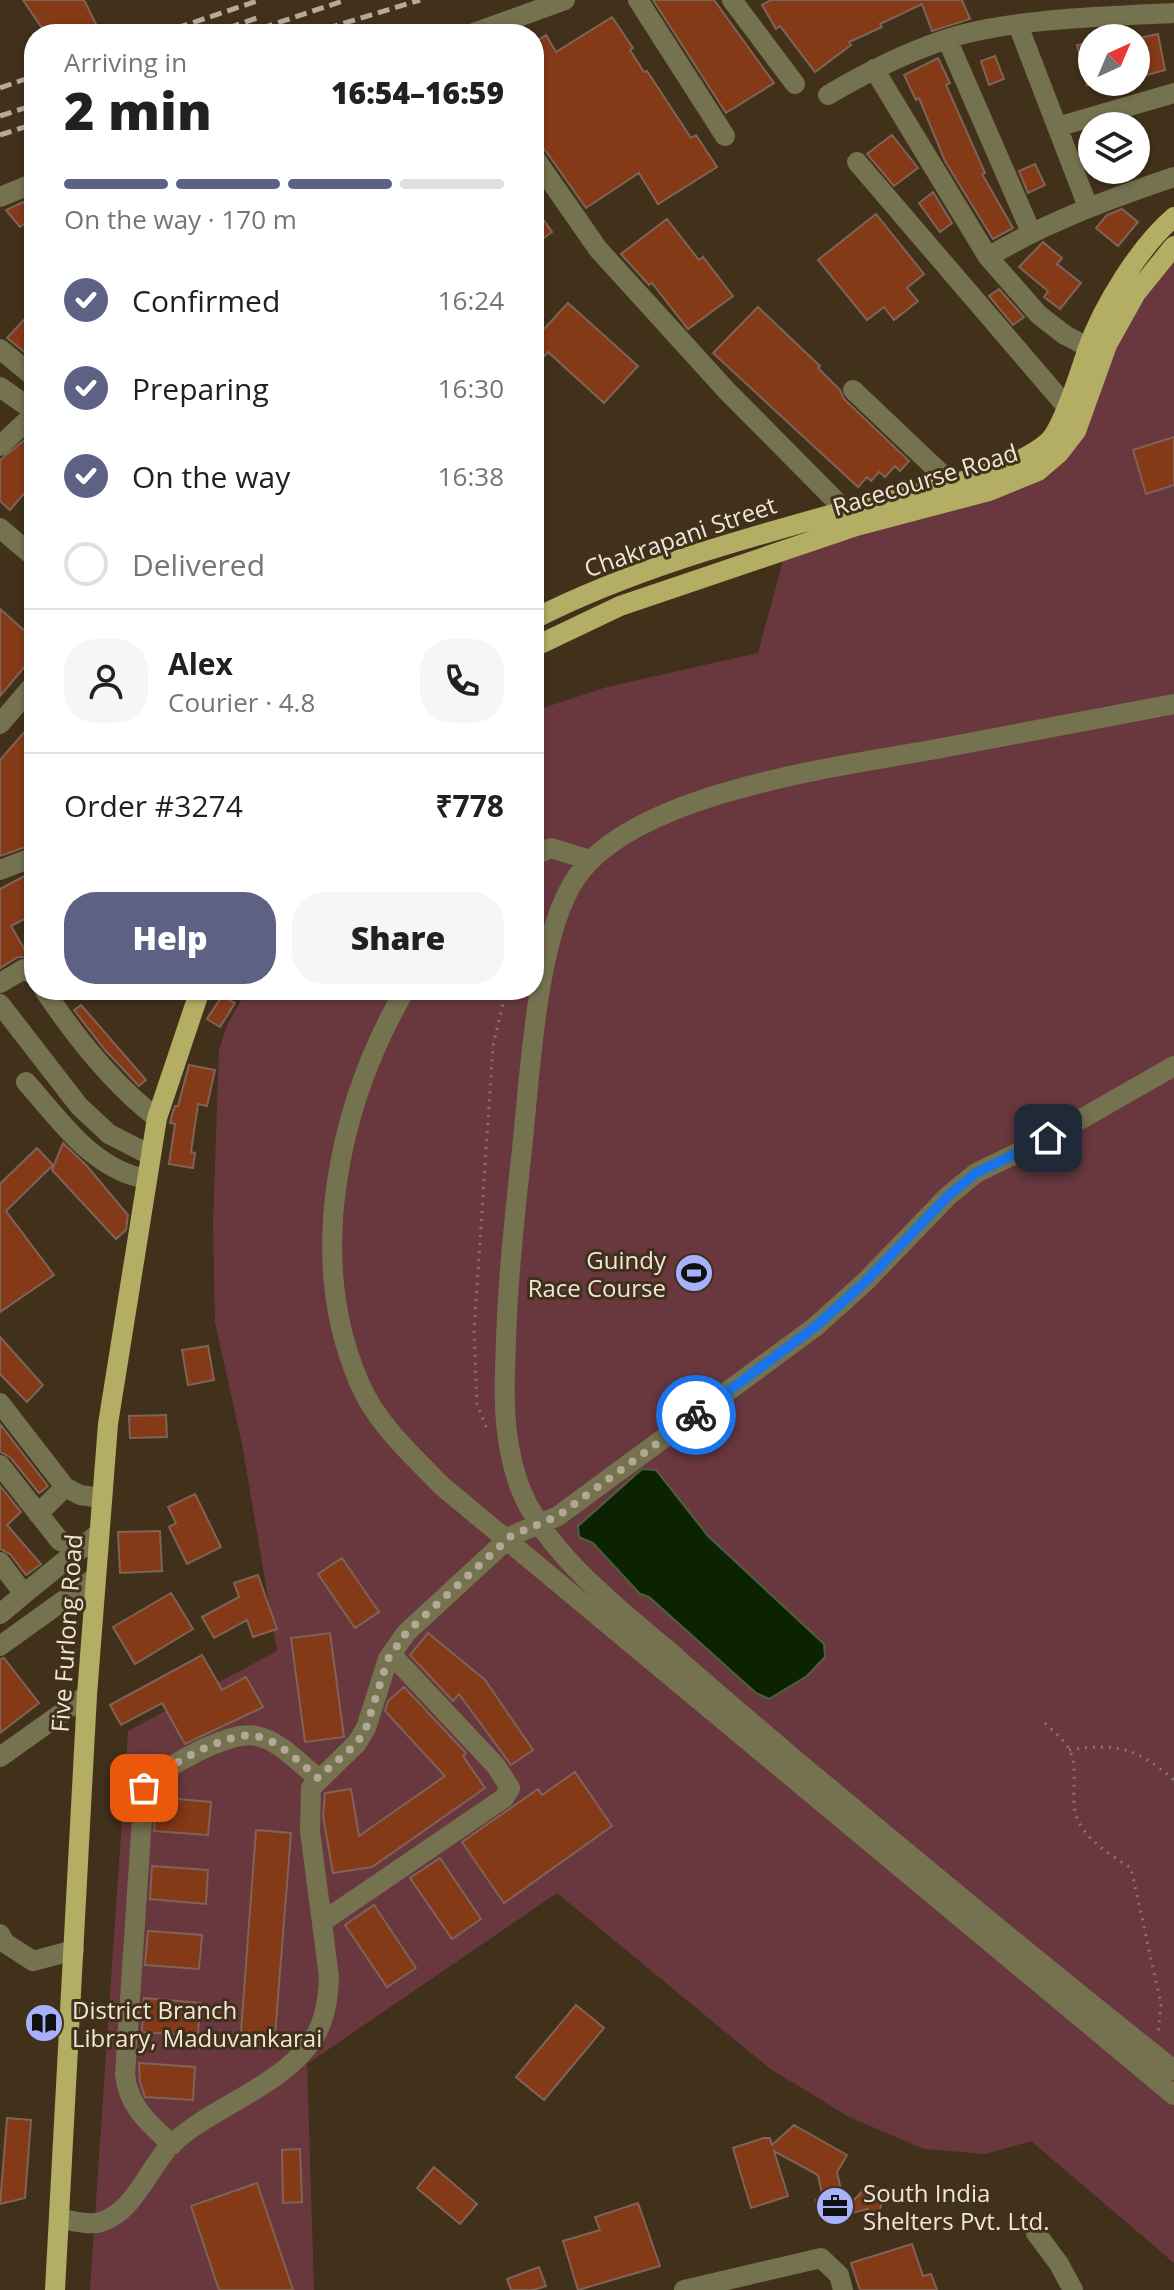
<!DOCTYPE html>
<html lang="en">
<head>
<meta charset="utf-8">
<style>
	body { margin:0; font-family:"Open Sans",sans-serif; background:#f6f6f6; color:#202124; height:100vh; display:flex; flex-direction:column; font-size:30px; white-space:nowrap }
	* { box-sizing:border-box; margin:0 }
	p { font-size:26px; color:#757577 }
	.icon { flex:none; width:44px; height:44px; fill:none; stroke:currentColor; stroke-width:2; stroke-linecap:round; stroke-linejoin:round }
	.map { position:relative; flex:1; overflow:hidden }
	.sheet { position:absolute; left:24px; top:24px; width:520px; height:976px; display:flex; flex-direction:column; background:#fff; border-radius:32px; box-shadow:0 2px 6px #0004 }
	.sheet>* { flex:none }
	.needle { width:52px; rotate:44deg }
	.fabs { position:absolute; left:1078px; top:24px; display:grid; gap:16px }
	.fabs a { display:grid; place-items:center; width:72px; height:72px; border-radius:50%; background:#fff; box-shadow:0 2px 6px #0004; font-size:40px }
	.pin { position:absolute; display:grid; place-items:center; width:68px; height:68px; color:#fff; margin:-34px; border-radius:16px; box-shadow:0 4px 12px #0006 }
	.courier { position:absolute; display:grid; place-items:center; width:80px; height:80px; margin:-40px; border:6px solid #1a73e8; border-radius:50%; background:#fff; color:#222; box-shadow:0 2px 10px #0007 }
	.headline em { font-style:normal; font-weight:800 }
	.headline div { display:flex; flex-direction:column-reverse }
	.headline { display:flex; align-items:center; justify-content:space-between; height:136px; padding:0 40px }
	h1 { font-size:52px; font-weight:800; line-height:60px }
	.bar { display:grid; grid-template-columns:repeat(4,1fr); gap:12px 8px; align-content:center; height:96px; padding:0 40px }
	.bar i { height:10px; border-radius:6px; background:#e0e0e0 }
	.bar .active { background:#5d6285 }
	.bar p { grid-column:span 4 }
	.line { display:flex; align-items:center; gap:20px; padding:0 40px; border-top:2px solid #e0e0e0 }
	.line div { flex:1 }
	.round { display:grid; place-items:center; flex:none; width:84px; height:84px; border-radius:32px; background:#f6f6f6 }
	ol { padding:0 40px; list-style:none }
	li { display:flex; align-items:center; gap:24px; height:88px }
	li p { margin-inline-start:auto }
	li .icon { padding:8px; border-radius:50%; background:#5d6285; color:#fff; stroke-width:4 }
	li:last-child { color:#757577 }
	li i { width:44px; height:44px; border:4px solid #e0e0e0; border-radius:50% }
	.action { display:flex; gap:16px; margin-top:auto; padding:16px 40px }
	.action a { flex:1; height:92px; border-radius:32px; background:#5d6285; color:#fff; font-size:32px; font-weight:800; line-height:92px; text-align:center }
	.action a+a { background:#f6f6f6; color:#202124 }
	.map>svg:first-child { display:block }
</style>
</head>
<body>
<div class="map">
<svg width="1174" height="2290" viewBox="0 0 1174 2290">
	<rect width="100%" height="100%" fill="#41311b"/>
	<!-- green -->
	<path fill="#69383f" d="M1174,256V2263L1031,2141L986,2154L924,2149L849,2117L769,2068L557,1893L307,2064L314,2290H90L128,1731L277,1651L242,1444L215,1322L213,1224L219,1050L227,1025L247,990H534V711L607,687L758,653L783,561L1022,475L1127,318Z"/>
	<!-- water -->
	<path fill="#0b2300" stroke="#505e41" stroke-width="2" d="M642,1469L656,1470L708,1536L824,1644L825,1657L807,1676L769,1699L756,1693L649,1597L640,1594L593,1543L579,1537L578,1526Z"/>
	<!-- building -->
	<path fill="#843917" stroke="#7f6357" stroke-width="2" d="M23,0H84L98,28L84,34H46Z
		M653,0H714L774,83L726,113Z
		M771,0H962L970,19L932,31L922,4L880,24L882,27L849,42L851,45L815,72L780,26L776,29L762,5Z
		M612,17L633,48L630,50L644,72L647,71L691,138L696,135L717,167L658,204L639,173L586,208L545,150L534,144V43L546,35L556,52Z
		M1158,34L1165,70L1136,78V54L1142,52L1139,38Z
		M1092,42V84L1087,85L1077,45Z
		M995,56L1004,79L989,85L981,61Z
		M938,58L950,83L946,85L985,173L982,174L1013,228L993,239L945,161L919,98L916,100L904,75Z
		M892,135L918,168L894,186L867,154Z
		M1035,164L1045,185L1028,193L1019,171Z
		M933,192L952,223L940,232L919,203Z
		M23,202L34,217L20,227L6,210Z
		M534,206L552,232L534,245Z
		M1122,209L1138,222L1118,246L1096,228L1107,215Z
		M876,214L924,274L907,288L918,301L894,320L884,307L867,320L818,260Z
		M667,219L699,260L703,257L733,296L688,329L652,283L649,285L621,254Z
		M1043,242L1062,258L1057,264L1081,283L1060,309L1044,297L1048,291L1019,267Z
		M999,289L1024,317L1013,325L989,296Z
		M568,303L638,366L604,403L548,352L534,367V340Z
		M758,307L820,366L818,368L840,390L844,399L909,461L900,471L895,466L885,477L879,472L871,481L867,477L858,487L713,353Z
		M34,309V360L7,338Z
		M34,432V482L10,510L0,501V460Z
		M1174,437V485L1146,494L1133,450Z
		M0,609L34,639V670L27,664L0,696Z
		M34,721V810L25,821L34,835V844L0,856V760Z
		M34,871V914L11,926L29,957H18L0,968V889Z
		M222,996L235,1003L220,1027L207,1019Z
		M81,1005L146,1080L139,1086L105,1050L74,1010Z
		M189,1065L215,1070L207,1106L198,1104L191,1152L195,1153L193,1168L169,1164L175,1124L170,1123L172,1115L175,1106H178Z
		M63,1143L86,1165L128,1215L126,1230L116,1239L52,1170Z
		M37,1148L53,1165L6,1211L54,1275L0,1312V1184Z
		M0,1337L43,1385L27,1402L0,1374Z
		M208,1346L214,1380L188,1385L182,1350Z
		M166,1415L167,1437L130,1438L129,1416Z
		M0,1424L48,1486L39,1493L10,1457L0,1452Z
		M0,1486L21,1512L7,1525L41,1564L26,1575L10,1554L0,1549Z
		M195,1494L221,1547L187,1564L169,1527L176,1523L168,1507Z
		M160,1531L162,1571L120,1573L118,1532Z
		M342,1558L379,1612L355,1628L318,1574Z
		M258,1575L277,1629L253,1637L247,1620L214,1638L202,1617L239,1597L234,1583Z
		M171,1593L193,1629L135,1664L113,1627Z
		M330,1633L344,1737L305,1742L291,1638Z
		M428,1633L485,1680L533,1750L511,1765L459,1694L453,1701L410,1655Z
		M202,1655L222,1690L246,1677L263,1707L185,1744L162,1703L121,1725L110,1705Z
		M4,1658L39,1703L0,1733V1659Z
		M404,1687L466,1753L463,1756L485,1788L372,1867L333,1873L323,1816L325,1793L351,1789L359,1836L445,1776L385,1711L388,1701Z
		M575,1772L612,1826L504,1903L462,1842L538,1789L542,1795Z
		M156,1797L211,1802L208,1835L154,1831Z
		M256,1830L291,1833L274,2048L240,2045Z
		M440,1858L481,1919L452,1939L410,1878Z
		M152,1866L208,1870L206,1904L150,1899Z
		M374,1905L416,1968L387,1987L345,1925Z
		M148,1931L202,1935L199,1969L145,1965Z
		M144,1998L200,2003L198,2036L142,2032Z
		M576,2005L604,2028L544,2100L516,2077Z
		M139,2063L195,2067L193,2100L145,2097L140,2082Z
		M7,2118L31,2120L25,2198L0,2204Z
		M794,2125L847,2155L837,2172L845,2208L819,2214L816,2200L823,2198L818,2175L774,2151L788,2196L751,2208L733,2148L764,2138H770L772,2145Z
		M300,2149L302,2202L283,2203L282,2150Z
		M434,2167L477,2204L460,2224L417,2188Z
		M257,2183L293,2290H219L191,2206Z
		M869,2184L887,2192L872,2227L868,2209L839,2216Z
		M638,2203L660,2266L578,2290L563,2241L600,2230L595,2217Z
		M912,2244L923,2276L931,2274L937,2290H860L851,2263Z
		M539,2267L546,2286L533,2290H511L507,2279Z"/>
	<g fill="none" stroke-linecap="round" stroke-linejoin="round">
		<!-- path -->
		<path stroke="#847764" stroke-width="3" stroke-dasharray="2 6" stroke-linecap="butt" d="M486,1427L477,1404L474,1332L493,1046L506,990
			M1045,1723C1054,1732 1065,1740 1070,1751C1081,1776 1065,1805 1083,1829C1095,1846 1114,1857 1131,1868L1161,2004L1158,2033
			M1069,1750C1117,1742 1138,1749 1174,1780"/>
		<!-- minor -->
		<path stroke="#74724f" stroke-width="20" d="M638,0L725,136
			M732,0L795,84
			M1018,25L1088,207
			M471,34L565,0
			M947,39L1031,232
			M874,69L988,257L1039,315L1065,335L1103,355
			M828,95C865,73 903,54 944,40C1004,19 1108,16 1174,13
			M1057,127L1174,93
			M534,157L598,249L727,391L845,510L855,524
			M857,162L1066,406
			M0,197L34,183
			M988,257C1047,222 1109,199 1174,177
			M0,349L34,377
			M0,387L34,411
			M853,390L951,483
			M0,446L34,414
			M0,528L34,557
			M1174,704C1097,719 1020,733 942,748C844,766 635,791 576,878C536,937 530,1076 522,1149C515,1213 508,1276 506,1341C504,1388 502,1433 517,1479C538,1547 618,1608 671,1653C711,1689 752,1723 793,1758C919,1863 1045,1968 1174,2070
			M0,724L34,684
			M534,855L551,848L590,860
			M0,870L34,857
			M0,983L24,969L34,975
			M44,990C75,1036 112,1084 157,1118
			M405,990C339,1104 305,1257 359,1382C375,1422 413,1456 442,1486L1174,2095
			M0,1004L79,1106L109,1134L150,1155
			M26,1082C61,1121 92,1169 146,1179
			M0,1403L65,1487L80,1495L101,1498
			M0,1465L60,1541L81,1549
			M38,1514L65,1487
			M0,1562L24,1594L99,1533
			M0,1614L24,1594
			M0,1646L96,1577
			M0,1757L87,1695
			M322,1922L504,1798L510,1788L496,1766L391,1654
			M0,1934L5,1943L33,1961L74,1950
			M172,2145C149,2123 128,2107 125,2074L144,1788C161,1768 229,1730 256,1736C279,1740 300,1764 318,1778
			M59,2219C71,2220 90,2226 101,2222C135,2211 147,2170 170,2146C211,2106 278,2089 312,2041C325,2022 328,2000 329,1977L310,1831L311,1788L357,1743L366,1728L388,1659L406,1633L511,1536L558,1516L815,1327L865,1282L948,1196L976,1173L1048,1138L1174,1066
			M1036,2233L1059,2264L1073,2290
			M684,2290L821,2258L839,2275L843,2290"/>
		<!-- major -->
		<path stroke="#b3ae64" stroke-width="20" d="M534,619C632,569 743,539 848,510C902,495 1007,478 1048,442C1063,429 1081,369 1088,348C1103,306 1140,246 1174,217
			M534,647L620,606L856,526L989,491L1038,471L1059,453L1076,431L1107,345L1136,293L1174,246
			M55,2290L87,1695L108,1424L157,1118L200,990"/>
		<!-- rail -->
		<path stroke="#b5a998" stroke-width="5" stroke-dasharray="12 6" stroke-linecap="butt" d="M159,34L260,0
			M211,34L257,18
			M244,34L346,0
			M309,34L420,0
			M0,88L34,76
			M0,116L34,105
			M0,135L34,124"/>
	</g>
	<g fill="none" stroke-linecap="round" stroke-linejoin="round">
		<!-- done -->
		<path stroke="#b3a796" stroke-width="8" stroke-dasharray="0 14.4" d="M144,1788C161,1768 229,1730 256,1736C279,1740 300,1763 318,1778L357,1743L366,1728L388,1659L406,1633L511,1536L558,1516L696,1415"/>
		<!-- route -->
		<path stroke="#1a73e8" stroke-width="10" d="M696,1415L815,1327L865,1282L948,1196L976,1173L1048,1138"/>
	</g>
	<!-- icons -->
	<defs>
		<symbol id="stadium-disc" viewBox="-11 -11 22 22"><circle r="9.5" fill="#a7b1fc" stroke="#41311b"/><path d="M0-5a6.5 5 0 1 0 0 10a6.5 5 0 1 0 0-10ZM-3.5-1.8h7v3.6h-7Z" fill="#111"/></symbol>
		<symbol id="library-disc" viewBox="-11 -11 22 22"><circle r="9.5" fill="#a7b1fc" stroke="#41311b"/><path d="M-6-4Q-3-5.5-.7-3.5V5Q-3 3-6 4ZM6-4Q3-5.5 .7-3.5V5Q3 3 6 4Z" fill="#111"/></symbol>
		<symbol id="office-disc" viewBox="-11 -11 22 22"><circle r="9.5" fill="#a7b1fc" stroke="#41311b"/><path d="M-6-3h4V-5.5h4V-3h4V5H-6ZM-1-4.5V-3h2v-1.5ZM-6 0V1H6V0Z" fill="#111"/></symbol>
	</defs>
	<g fill-rule="evenodd">
		<use href="#stadium-disc" x="672" y="1251" width="44" height="44"/>
		<use href="#library-disc" x="22" y="2001" width="44" height="44"/>
		<use href="#office-disc" x="813" y="2184" width="44" height="44"/>
	</g>
	<g text-anchor="middle" dominant-baseline="central" stroke-width="6" stroke-linejoin="round" paint-order="stroke">
		<!-- street labels -->
		<g font-size="24" fill="#f0e6d8" stroke="#41311b">
			<text transform="translate(925 479) rotate(-17)">Racecourse Road</text>
			<text transform="translate(680 536) rotate(-19)">Chakrapani Street</text>
			<text transform="translate(66 1633) rotate(-86)">Five Furlong Road</text>
		</g>
		<!-- poi labels -->
		<g font-size="24" fill="#f0e6d8" stroke="#41311b" text-anchor="start">
			<text x="666" y="1259" text-anchor="end">Guindy<tspan x="666" dy="28">Race Course</tspan></text>
			<text x="72" y="2009">District Branch<tspan x="72" dy="28">Library, Maduvankarai</tspan></text>
			<text x="863" y="2192">South India<tspan x="863" dy="28">Shelters Pvt. Ltd.</tspan></text>
		</g>
	</g>
</svg>
<div class="fabs">
<a><svg class="needle" viewBox="-14 -14 28 28"><path d="M0-13l5 13h-10z" fill="#e53935"/><path d="M0 13l5-13h-10z" fill="#757577"/></svg></a>
<a><svg class="icon" aria-label="layers" viewBox="0 0 24 24"><path d="M12 4l9 5-9 5-9-5zM3 14l9 5 9-5"/></svg></a>
</div>
<div class="pin" style="left:144px;top:1788px;background:#ea580c"><svg class="icon" aria-label="bag" viewBox="0 0 24 24"><path d="M5 8h14l-1 12H6zM9 8a3 3 0 0 1 6 0"/></svg></div>
<div class="pin" style="left:1048px;top:1138px;background:#1f2937"><svg class="icon" aria-label="home" viewBox="0 0 24 24"><path d="M3 11l9-7 9 7M6 9v11h12V9"/></svg></div>
<div class="courier" style="left:696px;top:1415px"><svg class="icon" aria-label="bike" viewBox="0 0 24 24"><circle cx="6" cy="16" r="4"/><circle cx="18" cy="16" r="4"/><path d="M6 16l4-8h5l3 8M10 8l3 8H6M13 5h3"/></svg></div>
<section class="sheet">
<div class="headline"><div><h1>2 min</h1><p>Arriving in</p></div><em>16:54–16:59</em></div>
<div class="bar"><i class="active"></i><i class="active"></i><i class="active"></i><i></i><p>On the way · 170 m</p></div>
<ol>
<li><svg class="icon" aria-label="check" viewBox="0 0 24 24"><path d="M5 12l5 5 9-10"/></svg>Confirmed<p>16:24</p></li>
<li><svg class="icon" aria-label="check" viewBox="0 0 24 24"><path d="M5 12l5 5 9-10"/></svg>Preparing<p>16:30</p></li>
<li><svg class="icon" aria-label="check" viewBox="0 0 24 24"><path d="M5 12l5 5 9-10"/></svg>On the way<p>16:38</p></li>
<li><i></i>Delivered</li>
</ol>
<div class="line" style="height:144px"><a class="round"><svg class="icon" aria-label="person" viewBox="0 0 24 24"><circle cx="12" cy="8" r="4"/><path d="M4 21q1-7 8-7t8 7"/></svg></a><div><b>Alex</b><p>Courier · 4.8</p></div><a class="round"><svg class="icon" aria-label="phone" viewBox="0 0 24 24"><path d="M5 4h4l2 5-3 2q2 4 5 5l2-3 5 2v4C11 20 4 13 5 4z"/></svg></a></div>
<div class="line" style="height:104px"><div>Order #3274</div><b>₹778</b></div>
<div class="action"><a>Help</a><a>Share</a></div>
</section>
</div>
</body>
</html>
